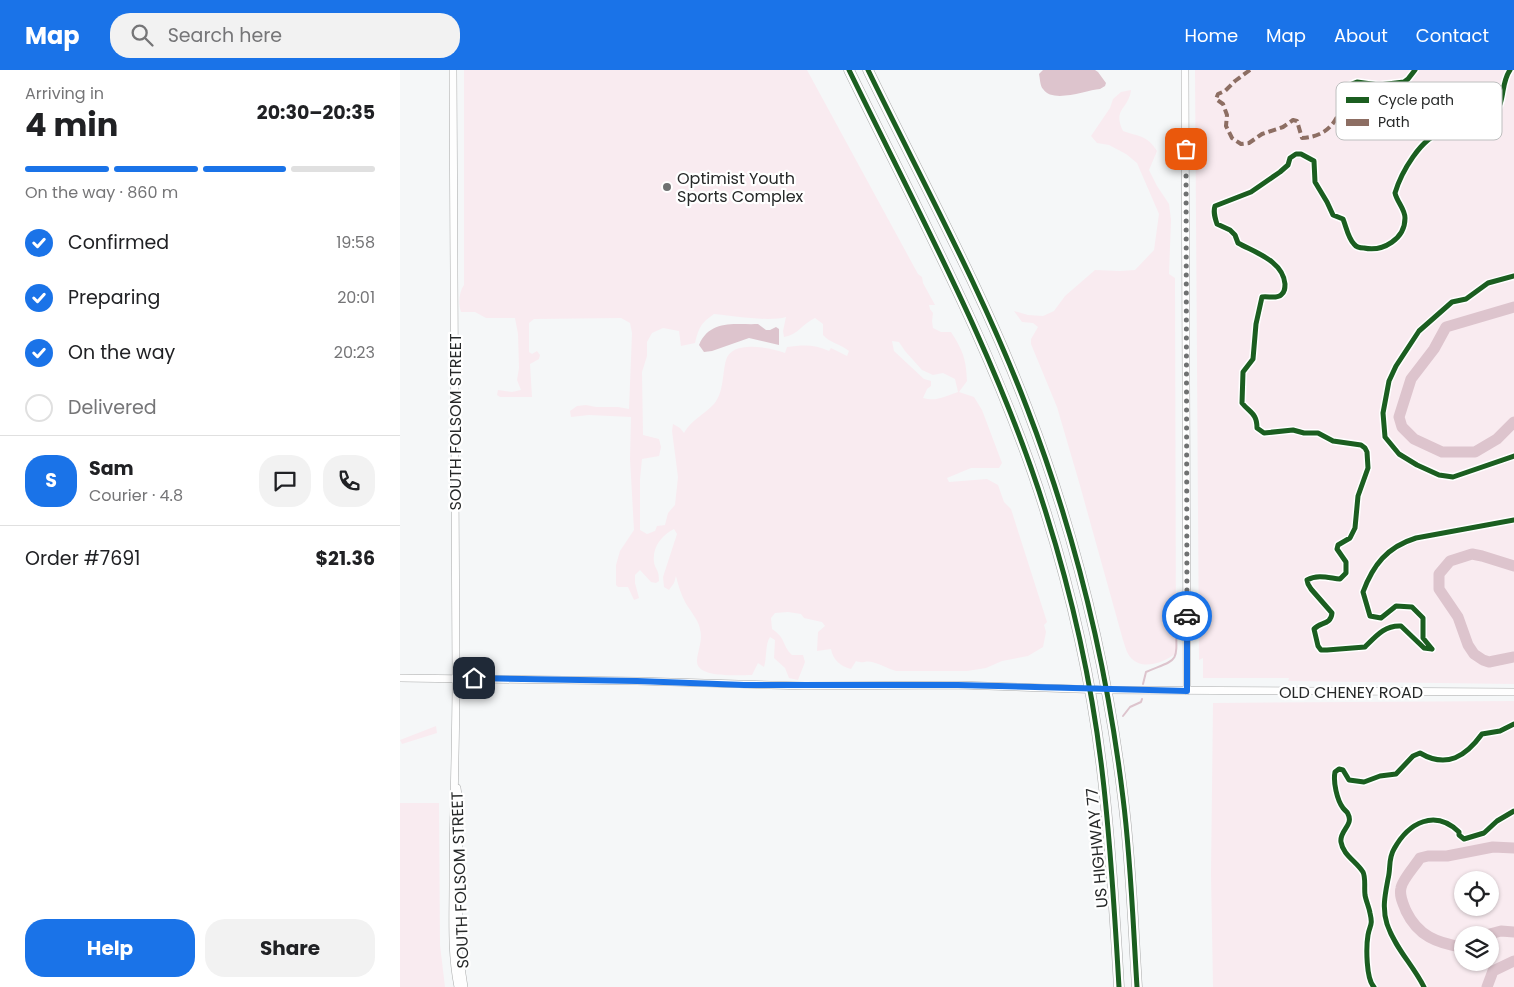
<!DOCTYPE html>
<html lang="en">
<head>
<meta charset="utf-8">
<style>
	body { margin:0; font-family:Poppins,sans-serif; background:#f2f2f2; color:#202124; height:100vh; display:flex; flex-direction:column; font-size:19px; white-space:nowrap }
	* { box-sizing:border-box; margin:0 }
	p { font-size:16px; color:#757577 }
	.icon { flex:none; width:28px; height:28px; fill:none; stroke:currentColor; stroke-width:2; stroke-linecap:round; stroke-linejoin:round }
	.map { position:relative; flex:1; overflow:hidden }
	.drawer { display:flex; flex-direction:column; background:#fff; width:400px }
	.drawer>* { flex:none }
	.tools { position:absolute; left:1054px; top:801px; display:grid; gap:10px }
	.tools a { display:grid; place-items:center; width:45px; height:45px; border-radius:50%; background:#fff; box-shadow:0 1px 4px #0004; font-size:25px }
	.pin { position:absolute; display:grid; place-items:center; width:42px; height:42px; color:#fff; margin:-21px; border-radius:10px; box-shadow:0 2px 8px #0006 }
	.courier { position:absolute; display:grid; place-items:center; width:50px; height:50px; margin:-25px; border:4px solid #1a73e8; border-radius:50%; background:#fff; color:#222; box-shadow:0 1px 6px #0007 }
	.summary em { font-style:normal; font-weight:700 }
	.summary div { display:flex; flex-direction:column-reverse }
	.summary { display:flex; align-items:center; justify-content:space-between; height:85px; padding:0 25px }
	h1 { font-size:32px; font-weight:700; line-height:38px }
	.bar { display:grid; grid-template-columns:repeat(4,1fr); gap:8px 5px; align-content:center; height:60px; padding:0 25px }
	.bar i { height:6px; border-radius:4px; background:#e0e0e0 }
	.bar .on { background:#1a73e8 }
	.bar p { grid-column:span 4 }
	.line { display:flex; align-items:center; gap:12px; padding:0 25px; border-top:1px solid #e0e0e0 }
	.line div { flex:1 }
	.round { display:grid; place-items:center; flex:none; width:52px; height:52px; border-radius:20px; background:#f2f2f2 }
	ol { padding:0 25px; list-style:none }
	li { display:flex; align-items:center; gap:15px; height:55px }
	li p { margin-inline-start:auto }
	li .icon { padding:5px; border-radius:50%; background:#1a73e8; color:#fff; stroke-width:4 }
	li:last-child { color:#757577 }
	li i { width:28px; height:28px; border:2px solid #e0e0e0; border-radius:50% }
	.cta { display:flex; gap:10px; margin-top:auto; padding:10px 25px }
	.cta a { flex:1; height:58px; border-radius:20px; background:#1a73e8; color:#fff; font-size:20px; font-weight:700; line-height:58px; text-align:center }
	.cta a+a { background:#f2f2f2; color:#202124 }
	header { display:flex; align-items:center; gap:30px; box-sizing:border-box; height:70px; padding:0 25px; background:#1a73e8; color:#fff }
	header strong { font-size:24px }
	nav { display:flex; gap:28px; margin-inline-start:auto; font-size:18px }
	.search { width:350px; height:45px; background:#f2f2f2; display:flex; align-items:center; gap:12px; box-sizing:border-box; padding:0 18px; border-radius:20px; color:#757577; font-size:19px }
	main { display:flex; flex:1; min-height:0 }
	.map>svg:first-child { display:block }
</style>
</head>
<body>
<header>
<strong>Map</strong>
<div class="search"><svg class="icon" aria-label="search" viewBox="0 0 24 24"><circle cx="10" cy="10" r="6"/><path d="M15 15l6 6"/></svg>Search here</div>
<nav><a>Home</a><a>Map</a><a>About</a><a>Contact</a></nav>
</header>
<main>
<section class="drawer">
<div class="summary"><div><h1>4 min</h1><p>Arriving in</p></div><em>20:30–20:35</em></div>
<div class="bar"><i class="on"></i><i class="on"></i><i class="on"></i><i></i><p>On the way · 860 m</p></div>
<ol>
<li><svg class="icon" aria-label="check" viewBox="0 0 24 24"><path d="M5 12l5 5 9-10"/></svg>Confirmed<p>19:58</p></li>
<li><svg class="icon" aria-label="check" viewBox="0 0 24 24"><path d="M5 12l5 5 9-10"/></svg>Preparing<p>20:01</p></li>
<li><svg class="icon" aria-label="check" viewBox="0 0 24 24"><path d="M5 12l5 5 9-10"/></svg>On the way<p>20:23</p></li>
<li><i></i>Delivered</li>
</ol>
<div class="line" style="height:90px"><b class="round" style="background:#1a73e8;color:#fff">S</b><div><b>Sam</b><p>Courier · 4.8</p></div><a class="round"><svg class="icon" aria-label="chat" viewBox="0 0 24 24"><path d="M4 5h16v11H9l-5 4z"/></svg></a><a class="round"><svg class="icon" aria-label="phone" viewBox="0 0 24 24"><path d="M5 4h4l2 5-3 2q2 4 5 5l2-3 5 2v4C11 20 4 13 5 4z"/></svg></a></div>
<div class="line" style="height:65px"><div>Order #7691</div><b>$21.36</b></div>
<div class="cta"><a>Help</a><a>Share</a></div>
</section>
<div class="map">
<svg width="1114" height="917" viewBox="0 0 1114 917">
	<rect width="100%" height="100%" fill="#f5f7f8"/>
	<!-- green -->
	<path fill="#f9ebf0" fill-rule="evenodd" d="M64,0H407L518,204L522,207L523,213L535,235H529L530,239L533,243L532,251L533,258L541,262H551C563,281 566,288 567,311L559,322L574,327L582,340L602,393L599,398H571L547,408L549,412L587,409L598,415L604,432L611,439L647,552L644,555L646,562L643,577L628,586L602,591L586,598L567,601H496C488,599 481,594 472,592C466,590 462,594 456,591L451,599C440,596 433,590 431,579L417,581L418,562L425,556L422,552L404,548L401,544L388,542L375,543L371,548L372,559C387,569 381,574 392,585H403L405,592L398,610L389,608L385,598L374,588L375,570L370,567C365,574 367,588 364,597L358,593L352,605C339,605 295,609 297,590C298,579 303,570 300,559C298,549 290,541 285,532C281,524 278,515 276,506L274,513L269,520L264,517L263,507L277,464L274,459C262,465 252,477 254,492C255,500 259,498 259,511L256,513L251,512L240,500L235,505V513L239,528L234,530L228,517H218L216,515V495L220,481L234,460L230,389L231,347L189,345L171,347L170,341L177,336L186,335L196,337H218L229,339L232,263L230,253L221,248L134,249L129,253V282L132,284L137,281L140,285L139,289L130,294L132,327H100L97,325L98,320L112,322L121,320L117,310L119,298L118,264L115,248H86L75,242H61C58,234 59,222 64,215ZM314,244C334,246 369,252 386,247L383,261L384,267C398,265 402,254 415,248L423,254V265C430,273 441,274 449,281L447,286L431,278L429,281C415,274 402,275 387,277L385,283C371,278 332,269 326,290C322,305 324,322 314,334C304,345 291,350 284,363L280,358L273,354L272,361L278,407L275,435L268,443L265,455L257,456L255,461L247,464L240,460V409L242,389L259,386L261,377L259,369L243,365L242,302L247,286V272L252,263L263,258L279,261L281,276L295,273C299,257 301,253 314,244ZM492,271L499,272L505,281L522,300L533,305L543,303L555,309L558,322C545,326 537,332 523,328L527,319L531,316V311L524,309L494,281Z
		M795,0H1114V614L888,611L889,608H803V588L799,590Z
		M731,20C729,39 712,39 723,61C740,67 747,65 757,81L749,100L757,116L769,134L771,150L769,204L775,208L776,583C765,592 743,601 731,588C727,584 725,576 723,570L679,412L657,337L631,274V269L638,257L633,253L622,252L614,241L628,245L643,246L654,241L665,226L695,200L720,201L735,200L754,180L759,144L737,93L726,84L709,75L697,73L691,66L710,38L713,29L721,22Z
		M1114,631V917H813L811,804L813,633ZM1062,810H1090V838H1062ZM1062,865H1090V892H1062Z
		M36,656L37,663L2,674L0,670Z
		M0,733H39L40,875L45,917H0Z"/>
	<!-- water -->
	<path fill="#ddc4cd" d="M643,0H695L698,2L706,13L705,16L700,19C686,20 653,34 643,19C640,16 640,8 639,4Z
		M358,254L366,260H370L376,257L379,259V275L349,268L312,281L304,282L299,275C310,249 335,255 358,254Z"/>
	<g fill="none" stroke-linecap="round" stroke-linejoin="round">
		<!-- stream -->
		<path stroke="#ddc4cd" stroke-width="2" d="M743,614L746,602C779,588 777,594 776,557
			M723,646L730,637L741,632L742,629"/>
		<!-- river -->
		<path stroke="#ddc4cd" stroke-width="11" d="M1114,237L1046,257L1034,279L1011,309L999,347L1002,357L1014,369L1042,382H1075L1097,369L1114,352
			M1114,496L1082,486L1072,484L1050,491L1039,504V519L1058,547L1068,575L1074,584L1083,590L1089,592L1114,587
			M1086,865L1101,861L1114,862
			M1062,877C1037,873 1018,866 1006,841C1003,833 999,826 1001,818C1002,810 1015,796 1020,788L1028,786H1047L1093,777L1114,778
			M1087,917L1093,901L1114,891"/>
		<defs>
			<path id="minor" d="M53,0L56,608C56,677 53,745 53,814C53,848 51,883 58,917
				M785,0L787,621
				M0,608L237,611L405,616L558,615L706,620L1114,622
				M57,718L59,731V884L64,917"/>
			<path id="highway" d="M449,0C520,146 598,288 646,443C673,529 693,619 703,709C711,778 715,848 719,917
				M468,0C522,111 583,222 627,338C675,463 707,595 723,728C731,791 733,854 737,917"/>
		</defs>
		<!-- minor casing -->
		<use href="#minor" stroke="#a9aaaa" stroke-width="8"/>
		<!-- highway casing -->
		<use href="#highway" stroke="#a9aaaa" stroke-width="11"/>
		<!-- minor -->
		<use href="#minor" stroke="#fefefe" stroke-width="7"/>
		<!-- highway -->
		<use href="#highway" stroke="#fefefe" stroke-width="10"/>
		<!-- quiet -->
		<path stroke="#8d6e63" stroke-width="4" stroke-dasharray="8 4" stroke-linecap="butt" d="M850,0L835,11L825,21L818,24L816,29L823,34L827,45L826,56L832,68L841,74L849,73L862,64L883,57L893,50L897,51L902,68C934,66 939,45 948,19L947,16L952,14"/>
		<defs>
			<path id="cycleway" d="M449,0C520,146 598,288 646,443C673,529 693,619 703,709C711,778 715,848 719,917
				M468,0C522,111 583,222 627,338C675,463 707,595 723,728C731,791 733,854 737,917
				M947,16L957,12L979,15L1004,12L1008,9L1015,0
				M1114,206L1088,213L1066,229L1052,232L1019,261L996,296L989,311L983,343L985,367L999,384L1017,395L1039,405L1053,407L1114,386
				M1032,579L1024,578L1001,556C985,555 976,566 965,577L927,580H921L918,576L914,559C920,552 931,555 932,543L911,519L908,514L907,510C918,504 929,508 940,509L946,503V492L937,479L938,475L950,468L955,458L958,426L968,398L967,382L965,378L961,375L933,371L918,363H904L893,360L864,363L857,358C857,343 850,343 842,333L843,302L853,289L856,254L862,227C868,226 877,229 881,225C885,222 885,218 885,214C883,191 856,183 838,173L835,165L830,160L817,154C815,148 813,142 815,136L851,122L880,102L888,95L890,88L896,84H901L914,91L915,112L927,132L933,145L943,149C946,156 948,168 954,174C956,177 960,178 964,178C983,182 1005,169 1005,148C1005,139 997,132 995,123C1001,103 1021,67 1043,62C1062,58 1078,59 1093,45C1106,33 1100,14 1110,0
				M1032,579L1023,568V548L1012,537L996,536L981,548L970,546L963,522C973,495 987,477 1016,468L1114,450
				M974,917C966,909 966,877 968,865C970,854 973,856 970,843C969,837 966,831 965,825C964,818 966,808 963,802C956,791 943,785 941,772C939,761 954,755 948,744C947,741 945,741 943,738C937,730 933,712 935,702L939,699L943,700L949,710L964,712L980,706L996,704L1013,686L1020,683C1047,699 1066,686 1082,664L1100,661L1114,654
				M1024,917C1013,895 995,878 987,854C982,838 985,825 988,809C991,798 988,789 994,779C1009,752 1035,739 1059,762V765L1064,769L1084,763L1097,751L1114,741"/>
		</defs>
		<!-- cycleway casing -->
		<use href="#cycleway" stroke="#fff" stroke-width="8"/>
		<!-- cycleway -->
		<use href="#cycleway" stroke="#1b5e20" stroke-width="5"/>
	</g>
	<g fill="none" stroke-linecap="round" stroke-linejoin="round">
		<!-- done -->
		<path stroke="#6f7171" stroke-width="5" stroke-dasharray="0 9" d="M786,79L787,546"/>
		<!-- route -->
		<path stroke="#1a73e8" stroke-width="6" d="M74,608L237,611L344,615H558L787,621V546"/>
	</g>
	<!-- markers -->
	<circle fill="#6f7171" stroke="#fff" stroke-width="2" cx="267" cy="117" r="5"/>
	<g text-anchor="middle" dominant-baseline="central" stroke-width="4.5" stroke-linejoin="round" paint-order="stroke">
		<!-- poi labels -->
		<g font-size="16" fill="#272929" stroke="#fff" text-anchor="start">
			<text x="277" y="108">Optimist Youth<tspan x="277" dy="18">Sports Complex</tspan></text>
		</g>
		<!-- street labels -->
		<g font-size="16" fill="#272929" stroke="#fff">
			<text transform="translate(55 352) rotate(-90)">SOUTH FOLSOM STREET</text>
			<text x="951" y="622">OLD CHENEY ROAD</text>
			<text transform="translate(697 778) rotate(-95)">US HIGHWAY 77</text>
			<text transform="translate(60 810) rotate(-92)">SOUTH FOLSOM STREET</text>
		</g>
	</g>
	<!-- legend -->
	<rect x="936" y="12" width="166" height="58" rx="8" fill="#fff" stroke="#bebfbf" stroke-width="1"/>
	<rect x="946" y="27" width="23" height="6" fill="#1b5e20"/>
	<rect x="946" y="49" width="23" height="7" fill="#8d6e63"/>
	<g font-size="14" fill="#272929">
		<text x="978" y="35">Cycle path</text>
		<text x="978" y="57">Path</text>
	</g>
</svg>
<div class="tools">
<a><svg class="icon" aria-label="locate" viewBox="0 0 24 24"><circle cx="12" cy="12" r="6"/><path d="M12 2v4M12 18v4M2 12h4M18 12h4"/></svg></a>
<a><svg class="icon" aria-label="layers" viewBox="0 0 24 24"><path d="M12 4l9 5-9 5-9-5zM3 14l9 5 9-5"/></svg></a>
</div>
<div class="pin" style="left:786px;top:79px;background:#ea580c"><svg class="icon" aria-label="bag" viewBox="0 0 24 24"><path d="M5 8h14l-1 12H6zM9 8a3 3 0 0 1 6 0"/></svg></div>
<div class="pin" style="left:74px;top:608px;background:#1f2937"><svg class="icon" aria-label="home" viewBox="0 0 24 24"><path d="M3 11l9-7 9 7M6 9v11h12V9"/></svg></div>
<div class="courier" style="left:787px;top:546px"><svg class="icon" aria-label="car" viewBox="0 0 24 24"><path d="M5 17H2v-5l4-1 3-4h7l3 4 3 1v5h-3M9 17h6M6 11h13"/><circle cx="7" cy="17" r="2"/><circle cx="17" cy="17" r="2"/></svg></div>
</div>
</main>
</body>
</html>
